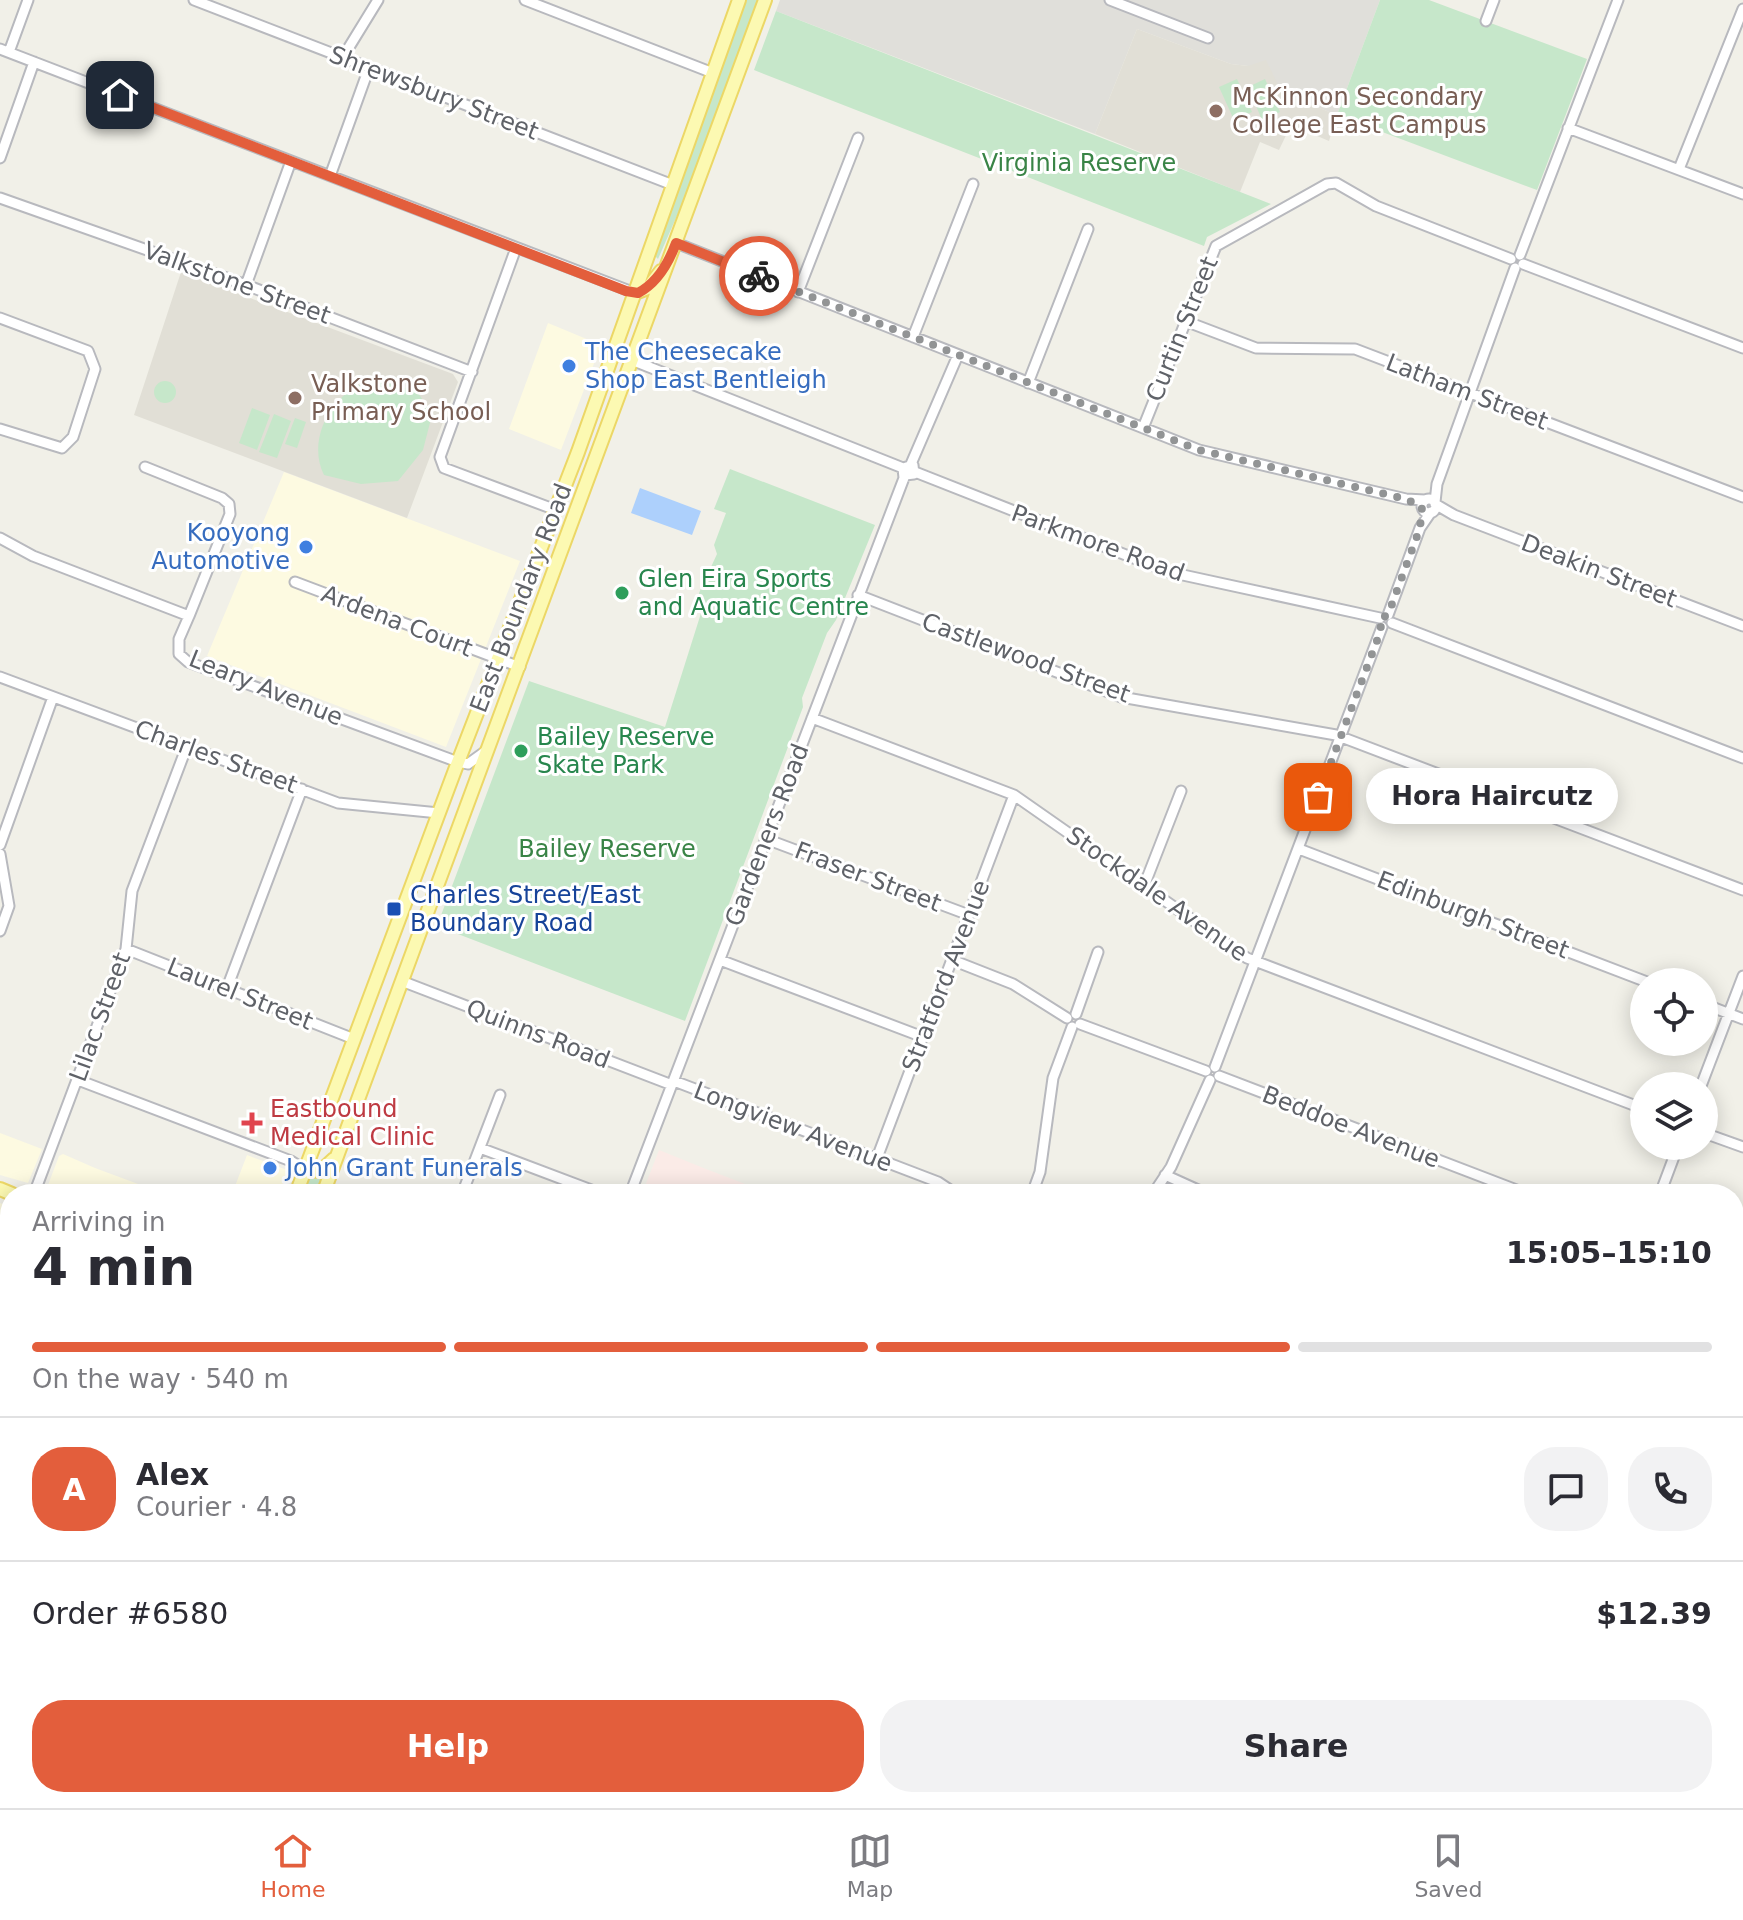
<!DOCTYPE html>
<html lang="en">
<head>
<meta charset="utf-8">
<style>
	body { margin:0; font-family:"DejaVu Sans",sans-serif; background:#f2f2f3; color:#2b2b33; height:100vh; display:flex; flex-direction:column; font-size:30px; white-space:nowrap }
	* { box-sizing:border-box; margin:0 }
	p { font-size:26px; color:#7c7c81 }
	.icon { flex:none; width:44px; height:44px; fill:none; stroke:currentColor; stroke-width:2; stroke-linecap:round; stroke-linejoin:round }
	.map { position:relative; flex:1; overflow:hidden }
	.sheet { position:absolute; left:0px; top:1184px; width:1744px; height:624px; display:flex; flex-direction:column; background:#fff; border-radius:32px 32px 0 0; box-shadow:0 4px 20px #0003 }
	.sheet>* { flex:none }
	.tools { position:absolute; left:1630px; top:968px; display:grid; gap:16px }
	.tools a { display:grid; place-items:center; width:88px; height:88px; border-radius:50%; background:#fff; box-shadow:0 4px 20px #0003; font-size:40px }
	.pin { position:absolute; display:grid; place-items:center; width:68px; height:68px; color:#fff; margin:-34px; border-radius:16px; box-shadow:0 4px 12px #0006 }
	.courier { position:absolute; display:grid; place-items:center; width:80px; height:80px; margin:-40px; border:6px solid #e35e3c; border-radius:50%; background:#fff; color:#222; box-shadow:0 2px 10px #0007 }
	.bubble { position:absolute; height:56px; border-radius:28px; background:#fff; box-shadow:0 4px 20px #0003; font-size:26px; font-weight:800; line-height:56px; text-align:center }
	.head em { font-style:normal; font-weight:800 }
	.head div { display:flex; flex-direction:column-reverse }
	.head { display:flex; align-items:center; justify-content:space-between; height:136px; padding:0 32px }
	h1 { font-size:52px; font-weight:800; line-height:60px }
	.bar { display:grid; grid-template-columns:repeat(4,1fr); gap:12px 8px; align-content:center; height:96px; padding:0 32px }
	.bar i { height:10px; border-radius:6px; background:#e1e1e2 }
	.bar .on { background:#e35e3c }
	.bar p { grid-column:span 4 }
	.line { display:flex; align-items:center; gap:20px; padding:0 32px; border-top:2px solid #e1e1e2 }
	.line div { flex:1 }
	.round { display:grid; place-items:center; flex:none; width:84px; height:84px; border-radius:32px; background:#f2f2f3 }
	.button { display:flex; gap:16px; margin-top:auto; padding:16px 32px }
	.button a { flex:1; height:92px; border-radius:32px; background:#e35e3c; color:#fff; font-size:32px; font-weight:800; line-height:92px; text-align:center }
	.button a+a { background:#f2f2f3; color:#2b2b33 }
	.dock { display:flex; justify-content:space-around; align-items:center; height:112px; border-top:2px solid #e1e1e2; background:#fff; font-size:22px; color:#7c7c81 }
	.dock a { display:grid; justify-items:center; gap:4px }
	.dock .on { color:#e35e3c }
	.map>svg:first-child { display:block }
</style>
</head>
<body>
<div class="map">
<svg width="1743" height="1808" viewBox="0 0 1743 1808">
	<rect width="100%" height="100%" fill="#f1f0e8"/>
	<!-- commercial -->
	<path fill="#fdfae1" d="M548,323L601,345L561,450L509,429Z
		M284,472L520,561L446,747L207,656Z
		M0,1133L42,1149L28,1183L0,1175Z
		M63,1154L95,1168L165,1194L45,1193L59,1156Z
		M247,1155L287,1170L281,1194H232Z
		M0,1203L10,1207V1258L0,1254Z"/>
	<!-- industrial -->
	<path fill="#e0dfda" d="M780,0H1380L1337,115L1281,93L1248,66L1231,64L1137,29L1095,134L776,11Z"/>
	<!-- education -->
	<path fill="#e1dfd6" d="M1137,29L1231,64L1248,66L1266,60L1282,93L1337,115L1329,141L1291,125L1279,150L1260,142L1240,192L1095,134Z
		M181,272L453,374L458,382L407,518L134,415Z
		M1743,1408V1594L1734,1591V1432Z
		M1334,1798L1398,1801L1399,1798H1523L1520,1808H1331Z"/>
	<!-- medical -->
	<path fill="#fbebe7" d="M659,1150L706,1169L771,1194H642Z"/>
	<!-- green -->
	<path fill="#c6e7ca" d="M747,0H760L697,170L658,259L654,255L733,30Z
		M1380,0H1429L1587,59L1537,190L1337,115Z
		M776,11L1271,204L1207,237L1204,246L754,70Z
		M1237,79L1252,112L1234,120L1219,87Z
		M1265,79L1280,112L1262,120L1248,87Z
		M377,380L417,391L432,415L423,450L398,481L361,484L324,475C305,438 335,385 377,380Z
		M154 392a11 11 0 1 1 22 0a11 11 0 1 1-22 0Z
		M252,408L270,415L257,450L239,443Z
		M274,414L291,421L277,458L259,452Z
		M295,418L306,422L297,448L285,444Z
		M730,469L875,525L836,620L827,633L802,698L803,707L685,1021L437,926L529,681L665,727L702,610L699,593L717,554L714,545L726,513L714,509Z
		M309,1175L323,1176L317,1194H301Z
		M1734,1497L1743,1500V1594L1734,1591Z
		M1343,1798H1372L1390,1808H1340Z"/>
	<!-- water -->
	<path fill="#add0fc" d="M640,488L701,511L692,535L631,513Z"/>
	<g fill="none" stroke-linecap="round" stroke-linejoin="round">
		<defs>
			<path id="minor" d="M194,0L673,185
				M525,0L713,73
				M1110,0L1208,38
				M1486,21L1494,0
				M0,49L635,293
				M9,52L28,0
				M343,57L378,0
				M1568,128L1743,194
				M0,158L34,62
				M1679,169L1743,9
				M330,176L369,68
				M0,198L246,285L472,372
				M676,243L1199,450L1406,499L1425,500
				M516,248L440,457L444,468L556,510
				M1520,255L1618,0
				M1523,264L1743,348
				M246,285L291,161
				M798,292L858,138
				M0,318L88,351L95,369L73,437L62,448L0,429
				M1185,321L1256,348L1355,349L1743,497
				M913,337L973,184
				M634,361L903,468
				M1028,383L1088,229
				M1143,428L1216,246L1327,184L1336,183L1376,206L1511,259
				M911,464L958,355
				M145,467L222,498L229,504L230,514L189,616
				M915,472L1169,572L1380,618
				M1422 506a7 7 0 1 1 14 0a7 7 0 1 1-14 0Z
				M1435,502L1437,484L1515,268
				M1435,504L1454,515L1743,626
				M0,538L33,556L189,616L179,639V654L188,662L458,762L468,764L486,751
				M295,582L520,667
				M858,595L1121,697L1336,735L1743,890
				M1388,615L1420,528L1431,512
				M1392,623L1743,758
				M0,677L338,803L439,813
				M812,718L1014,795L1247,958L1644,1109
				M766,839L969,915
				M0,845L53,697
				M1299,849L1647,982
				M0,854L9,906L0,931
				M1144,886L1181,791
				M126,949L354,1039
				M720,960L923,1037
				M952,960L1013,984L1067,1018
				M404,982L672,1085
				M227,988L302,789
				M1704,1004L1743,1019
				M1076,1014L1098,952
				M1080,1024L1206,1071
				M1215,1067L1382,627
				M1219,1076L1527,1194
				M78,1080L291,1161L305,1170
				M674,1081L938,1182L956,1194
				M1701,1086L1743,976
				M1704,1133L1743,1147
				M480,1148L602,1194
				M877,1158L1014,795
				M1165,1175L1207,1194
				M34,1194L126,949L132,891L187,746
				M462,1194L500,1095
				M630,1194L904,478L903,468L913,465L914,474L905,475
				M1032,1194L1040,1172L1053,1078L1072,1027
				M1153,1194L1171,1167L1210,1080
				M1660,1194L1678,1146
				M1734,1273L1743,1276
				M0,1324L10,1328
				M1734,1403L1743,1385
				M0,1508L10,1484
				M0,1538L10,1542
				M1734,1601L1743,1605
				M1734,1729L1743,1733
				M0,1747L10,1751
				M160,1798L186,1808
				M533,1798L559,1808
				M896,1798L935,1805
				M928,1798L988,1808
				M1046,1806L1074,1798
				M308,1808L312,1798
				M448,1808L452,1798
				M766,1808L771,1798
				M1015,1808L1053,1798
				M1165,1808L1169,1798
				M1320,1808L1323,1798"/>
			<path id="major" d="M635,293L648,288L661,271
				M305,1170L321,1171L334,1159
				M0,1189L12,1194
				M296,1194L458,762L578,452L739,0
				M323,1194L765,0
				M1571,1798L1597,1808
				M52,1808L56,1798
				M82,1808L86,1798"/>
		</defs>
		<!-- minor casing -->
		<use href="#minor" stroke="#b8b9be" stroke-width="13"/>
		<!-- major casing -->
		<use href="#major" stroke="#ecd766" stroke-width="16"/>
		<!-- minor -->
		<use href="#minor" stroke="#fff" stroke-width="9"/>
		<!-- major -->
		<use href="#major" stroke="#fcf9b2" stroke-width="12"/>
	</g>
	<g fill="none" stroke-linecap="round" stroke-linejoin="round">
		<!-- done -->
		<path stroke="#929495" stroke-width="8" stroke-dasharray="0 14.4" d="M759,276L1199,450L1406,499L1422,507L1420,528L1388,615L1380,618L1381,630L1318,797"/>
		<!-- route -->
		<path stroke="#e35e3c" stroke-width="10" d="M120,95L626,291L638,293C657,283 669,262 676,243L759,276"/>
	</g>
	<!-- markers -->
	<g fill="#8d6e63" stroke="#fff" stroke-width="3">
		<circle cx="1216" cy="111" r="8"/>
		<circle cx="295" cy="398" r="8"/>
	</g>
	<g fill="#3f7fe0" stroke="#fff" stroke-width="3">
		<circle cx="569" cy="366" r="8"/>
		<circle cx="306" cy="547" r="8"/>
		<circle cx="270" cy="1168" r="8"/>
	</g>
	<g fill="#2e9e5b" stroke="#fff" stroke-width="3">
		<circle cx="622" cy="593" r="8"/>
		<circle cx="521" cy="751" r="8"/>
	</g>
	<rect fill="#1a4fb4" stroke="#fff" stroke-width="3" x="386" y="901" width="16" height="16" rx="4"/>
	<path fill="#e0444e" stroke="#fff" stroke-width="3" d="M248 1111h8v8h8v8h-8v8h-8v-8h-8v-8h8z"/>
	<g text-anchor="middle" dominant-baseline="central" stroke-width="6" stroke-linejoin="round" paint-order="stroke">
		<!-- street labels -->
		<g font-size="24" fill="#5f6268" stroke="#fff">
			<text transform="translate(434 93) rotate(21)">Shrewsbury Street</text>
			<text transform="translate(237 283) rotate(20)">Valkstone Street</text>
			<text transform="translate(1182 329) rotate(-68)">Curtin Street</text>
			<text transform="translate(1467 392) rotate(21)">Latham Street</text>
			<text transform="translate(1098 543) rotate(20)">Parkmore Road</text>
			<text transform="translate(1599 571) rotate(21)">Deakin Street</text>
			<text transform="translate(521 598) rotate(-69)">East Boundary Road</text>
			<text transform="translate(397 621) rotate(21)">Ardena Court</text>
			<text transform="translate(1026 658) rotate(20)">Castlewood Street</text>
			<text transform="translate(266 688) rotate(22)">Leary Avenue</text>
			<text transform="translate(216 757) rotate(20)">Charles Street</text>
			<text transform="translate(767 835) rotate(-69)">Gardeners Road</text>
			<text transform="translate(868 877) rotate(21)">Fraser Street</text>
			<text transform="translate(1157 894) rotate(35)">Stockdale Avenue</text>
			<text transform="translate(1473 915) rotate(21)">Edinburgh Street</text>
			<text transform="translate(946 976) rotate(-69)">Stratford Avenue</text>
			<text transform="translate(240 994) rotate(22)">Laurel Street</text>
			<text transform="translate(100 1017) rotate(-70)">Lilac Street</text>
			<text transform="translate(538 1034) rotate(21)">Quinns Road</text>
			<text transform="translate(793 1127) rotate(21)">Longview Avenue</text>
			<text transform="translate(1351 1127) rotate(21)">Beddoe Avenue</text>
		</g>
		<!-- education labels -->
		<g font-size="24" fill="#785e54" stroke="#fff" text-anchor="start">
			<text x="1232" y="97">McKinnon Secondary<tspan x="1232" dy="28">College East Campus</tspan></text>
			<text x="311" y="384">Valkstone<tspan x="311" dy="28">Primary School</tspan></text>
		</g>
		<!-- park labels -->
		<g font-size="24" fill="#398446" stroke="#fff">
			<text x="1079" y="163">Virginia Reserve</text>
			<text x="607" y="849">Bailey Reserve</text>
		</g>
		<!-- shop labels -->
		<g font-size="24" fill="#366cbe" stroke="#fff" text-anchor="start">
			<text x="585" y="352">The Cheesecake<tspan x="585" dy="28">Shop East Bentleigh</tspan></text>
			<text x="290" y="533" text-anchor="end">Kooyong<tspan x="290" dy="28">Automotive</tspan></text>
			<text x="286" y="1168">John Grant Funerals</text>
		</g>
		<!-- leisure labels -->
		<g font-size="24" fill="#27864d" stroke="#fff" text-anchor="start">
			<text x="638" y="579">Glen Eira Sports<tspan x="638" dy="28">and Aquatic Centre</tspan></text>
			<text x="537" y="737">Bailey Reserve<tspan x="537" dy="28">Skate Park</tspan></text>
		</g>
		<!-- transit labels -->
		<g font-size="24" fill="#164399" stroke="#fff" text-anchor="start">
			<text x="410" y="895">Charles Street/East<tspan x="410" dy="28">Boundary Road</tspan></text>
		</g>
		<!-- health labels -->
		<g font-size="24" fill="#be3a42" stroke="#fff" text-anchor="start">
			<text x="270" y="1109">Eastbound<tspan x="270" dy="28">Medical Clinic</tspan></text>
		</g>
	</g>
</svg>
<div class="tools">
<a><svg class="icon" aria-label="locate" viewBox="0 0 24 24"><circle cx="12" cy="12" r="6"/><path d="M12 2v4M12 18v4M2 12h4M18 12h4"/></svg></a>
<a><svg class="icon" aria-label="layers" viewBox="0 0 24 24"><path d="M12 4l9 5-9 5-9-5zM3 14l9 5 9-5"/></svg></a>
</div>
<div class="pin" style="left:1318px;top:797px;background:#ea580c"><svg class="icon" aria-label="bag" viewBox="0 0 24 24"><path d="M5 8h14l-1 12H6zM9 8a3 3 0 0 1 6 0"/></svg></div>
<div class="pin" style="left:120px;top:95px;background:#1f2937"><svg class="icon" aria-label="home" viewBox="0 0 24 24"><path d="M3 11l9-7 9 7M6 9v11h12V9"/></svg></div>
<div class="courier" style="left:759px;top:276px"><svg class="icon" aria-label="bike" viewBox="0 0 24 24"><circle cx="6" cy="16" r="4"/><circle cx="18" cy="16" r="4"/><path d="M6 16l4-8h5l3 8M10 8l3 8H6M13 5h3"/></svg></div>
<div class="bubble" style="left:1366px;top:768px;width:252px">Hora Haircutz</div>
<section class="sheet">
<div class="head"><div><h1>4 min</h1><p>Arriving in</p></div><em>15:05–15:10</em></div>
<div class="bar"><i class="on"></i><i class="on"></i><i class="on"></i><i></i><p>On the way · 540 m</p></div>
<div class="line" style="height:144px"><b class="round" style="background:#e35e3c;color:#fff">A</b><div><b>Alex</b><p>Courier · 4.8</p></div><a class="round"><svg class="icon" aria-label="chat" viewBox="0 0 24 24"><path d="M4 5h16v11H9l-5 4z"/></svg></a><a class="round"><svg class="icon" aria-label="phone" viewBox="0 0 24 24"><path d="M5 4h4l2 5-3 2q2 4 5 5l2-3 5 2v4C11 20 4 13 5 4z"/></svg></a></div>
<div class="line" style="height:104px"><div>Order #6580</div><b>$12.39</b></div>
<div class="button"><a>Help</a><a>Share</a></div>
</section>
</div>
<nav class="dock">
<a class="on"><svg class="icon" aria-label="home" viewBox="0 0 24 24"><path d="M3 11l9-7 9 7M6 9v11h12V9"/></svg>Home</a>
<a><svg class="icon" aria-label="map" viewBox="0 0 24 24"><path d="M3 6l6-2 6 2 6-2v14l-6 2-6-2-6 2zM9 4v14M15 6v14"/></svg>Map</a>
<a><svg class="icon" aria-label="saved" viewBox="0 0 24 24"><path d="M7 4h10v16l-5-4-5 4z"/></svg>Saved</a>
</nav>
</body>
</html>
